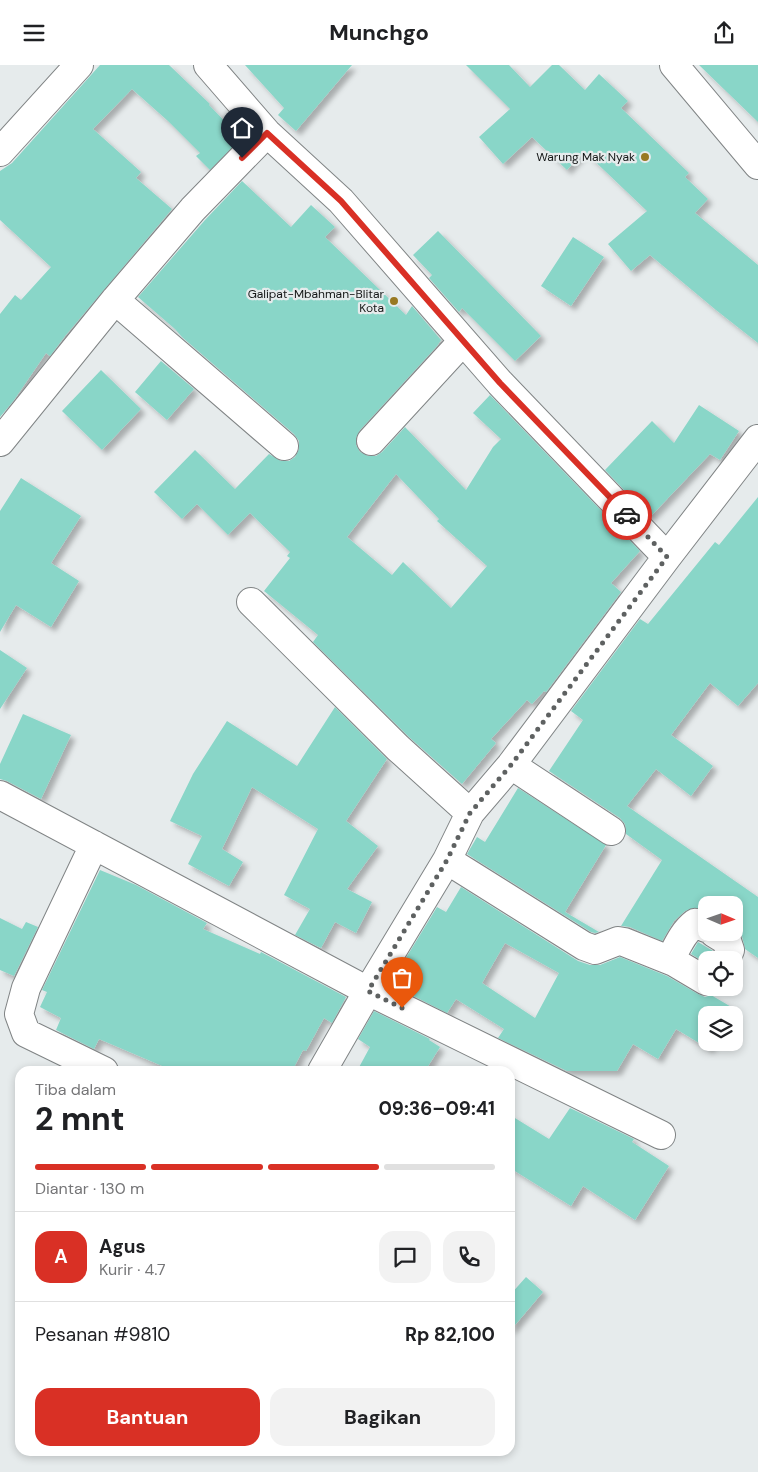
<!DOCTYPE html>
<html lang="id">
<head>
<meta charset="utf-8">
<style>
	body { margin:0; font-family:"DM Sans",sans-serif; background:#f2f2f2; color:#202124; height:100vh; display:flex; flex-direction:column; font-size:19px; white-space:nowrap }
	* { box-sizing:border-box; margin:0 }
	p { font-size:16px; color:#757577 }
	.icon { flex:none; width:28px; height:28px; fill:none; stroke:currentColor; stroke-width:2; stroke-linecap:round; stroke-linejoin:round }
	.map { position:relative; flex:1; overflow:hidden }
	.drawer { position:absolute; left:15px; top:1001px; width:500px; height:390px; display:flex; flex-direction:column; background:#fff; border-radius:15px; box-shadow:0 2px 8px #0003 }
	.drawer>* { flex:none }
	.needle { width:32px; rotate:92deg }
	.controls { position:absolute; left:698px; top:831px; display:grid; gap:10px }
	.controls a { display:grid; place-items:center; width:45px; height:45px; border-radius:10px; background:#fff; box-shadow:0 2px 8px #0003; font-size:25px }
	.pin { position:absolute; display:grid; place-items:center; width:42px; height:42px; color:#fff; margin:-51px -21px; border-radius:50% 50% 50% 0; rotate:-45deg; box-shadow:0 0 5px #0007 }
	.pin .icon { rotate:45deg }
	.courier { position:absolute; display:grid; place-items:center; width:50px; height:50px; margin:-25px; border:4px solid #d93025; border-radius:50%; background:#fff; color:#222; box-shadow:0 1px 6px #0007 }
	.overview em { font-style:normal; font-weight:700 }
	.overview div { display:flex; flex-direction:column-reverse }
	.overview { display:flex; align-items:center; justify-content:space-between; height:85px; padding:0 20px }
	h1 { font-size:32px; font-weight:700; line-height:38px }
	.bar { display:grid; grid-template-columns:repeat(4,1fr); gap:8px 5px; align-content:center; height:60px; padding:0 20px }
	.bar i { height:6px; border-radius:4px; background:#e0e0e0 }
	.bar .current { background:#d93025 }
	.bar p { grid-column:span 4 }
	.line { display:flex; align-items:center; gap:12px; padding:0 20px; border-top:1px solid #e0e0e0 }
	.line div { flex:1 }
	.round { display:grid; place-items:center; flex:none; width:52px; height:52px; border-radius:15px; background:#f2f2f2 }
	.cta { display:flex; gap:10px; margin-top:auto; padding:10px 20px }
	.cta a { flex:1; height:58px; border-radius:15px; background:#d93025; color:#fff; font-size:20px; font-weight:700; line-height:58px; text-align:center }
	.cta a+a { background:#f2f2f2; color:#202124 }
	header { display:flex; justify-content:space-between; align-items:center; height:65px; padding:0 20px; background:#fff; font-size:22px; font-weight:700 }
	.map>svg:first-child { display:block }
</style>
</head>
<body>
<header><svg class="icon" aria-label="menu" viewBox="0 0 24 24"><path d="M4 6h16M4 12h16M4 18h16"/></svg>Munchgo<svg class="icon" aria-label="share" viewBox="0 0 24 24"><path d="M12 15V3M7 8l5-5 5 5M5 13v7h14v-7"/></svg></header>
<div class="map">
<svg width="758" height="1407" viewBox="0 0 758 1407">
	<defs>
		<filter id="shadow"><feDropShadow dx="4.5" dy="4.5" stdDeviation="2.5" flood-color="#0004"/></filter>
	</defs>
	<rect width="100%" height="100%" fill="#e6ebec"/>
	<!-- building -->
	<path fill="#89d6c8" fill-rule="evenodd" filter="url(#shadow)" d="M100,0H169L210,39L209,40L241,73L210,105L196,91L200,88L168,56L132,24L93,64L141,107L136,113L172,144L65,271L50,291L46,288L14,335L0,352V249L15,230L21,235L51,202L0,155V106L12,98Z
		M245,0H352L296,66L278,50L284,43Z
		M466,0H509L530,22L552,0H559L585,25L599,9L628,36L621,43L689,108L685,112L708,134L695,148L758,200V278L716,245L650,190L631,206L608,179L647,146L584,86L567,105L532,72L503,99L479,72L510,44Z
		M699,0H758V57Z
		M242,116L291,162L311,140L335,162L325,172L406,250L412,241L441,275L437,281L360,365L356,373V380L360,387L368,391H376L382,387L405,362L466,425L493,382L501,374L473,348L490,330L640,486L611,518L621,527L546,627L544,626L532,639L527,635L491,674L496,678L462,719L409,672L313,577L318,570L264,526L290,493L287,491L290,487L250,448L228,470L197,439L182,454L154,427L195,385L235,424L269,389L281,396H289L295,392L299,384V376L294,369L182,272L175,264L138,232L205,155ZM396,409L439,454L437,456L487,501L451,543L403,497L392,510L347,472Z
		M438,166L541,271L515,296L462,243L459,247L429,213L432,210L413,190Z
		M573,172L604,192L571,241L541,221Z
		M161,296L194,324L167,355L135,327Z
		M101,305L141,344L102,385L62,346Z
		M699,340L739,366L720,395L710,389L650,452L605,405L652,356L674,378Z
		M21,413L81,451L51,498L79,516L51,562L16,540L0,567V446Z
		M758,432V618L738,641L710,618L671,670L713,701L691,731L656,704L627,741L758,832V893L745,884L742,871L734,862V840H706V846L693,843L685,846L674,856L662,876L630,862L621,861L662,795L626,769L625,759L620,753L549,706L583,655L571,646L640,554L648,559L715,477L719,480Z
		M0,585L27,603L0,644Z
		M335,642L387,694L346,756L378,781L347,824L372,837L356,868L335,857L321,883L295,870L310,844L284,830L318,764L252,722L222,784L243,797L229,821L188,799L202,771L170,756L193,709L227,656L297,701Z
		M23,649L71,670L41,734L7,716L0,714V699Z
		M518,723L606,780L565,847L599,867L595,868L591,867L467,789L477,772L485,777Z
		M100,805L136,820L207,858L203,864L260,889L261,887L346,932L332,958L324,953L306,986L303,985L292,1006H174L99,974L94,984L56,965L61,953L40,942L47,927L42,925Z
		M461,822L578,896L590,900H600L620,892L667,911L698,929L705,932L711,930L733,943L729,950H706V978H713L709,984L676,964L658,994L633,979L617,1006H567L498,973L504,964L456,934L447,948L390,919L437,842L446,847ZM505,878L559,908L535,953L482,918Z
		M0,853L22,864L26,857L38,862L14,911L0,905Z
		M698,877L713,886L711,895H706V898L691,889Z
		M374,946L430,974L429,975L440,982L425,1006H357L370,982L358,974Z
		M570,1043L634,1074L632,1077L669,1101L635,1155L583,1121L571,1141L510,1103V1050L549,1074Z
		M526,1212L543,1227L510,1266V1230Z"/>
	<g fill="none" stroke-linecap="round" stroke-linejoin="round">
		<defs>
			<path id="street" d="M208,0L267,68L341,136L500,318L667,492
				M0,87L79,0
				M115,235L284,381
				M371,376L463,276
				M0,377L115,235L193,144L267,68
				M251,537L398,683L470,748
				M511,700L611,766
				M0,730L368,926L661,1070
				M94,780L26,923L19,949L26,968L104,1006
				M447,795L584,881L595,885L618,876L624,877L674,897L706,916
				M714,868L727,876L730,885L726,895
				M670,895C677,882 683,867 695,858L706,863
				M322,1006L368,926L447,795L470,748L511,700L667,492L758,374"/>
			<path id="secondary" d="M674,0L758,100"/>
		</defs>
		<!-- street casing -->
		<use href="#street" stroke="#808485" stroke-width="30"/>
		<!-- secondary casing -->
		<use href="#secondary" stroke="#808485" stroke-width="30"/>
		<!-- street -->
		<use href="#street" stroke="#fff" stroke-width="28"/>
		<!-- secondary -->
		<use href="#secondary" stroke="#fff" stroke-width="28"/>
	</g>
	<g fill="none" stroke-linecap="round" stroke-linejoin="round">
		<!-- done -->
		<path stroke="#5e6161" stroke-width="5" stroke-dasharray="0 9" d="M402,943L368,926L447,795L470,748L511,700L667,492L627,450"/>
		<!-- route -->
		<path stroke="#d93025" stroke-width="6" d="M242,93L267,68L341,136L500,318L627,450"/>
	</g>
	<!-- markers -->
	<g fill="#987922" stroke="#e6ebec" stroke-width="2">
		<circle cx="645" cy="92" r="5"/>
		<circle cx="394" cy="236" r="5"/>
	</g>
	<g text-anchor="middle" dominant-baseline="central" stroke-width="4.5" stroke-linejoin="round" paint-order="stroke">
		<!-- poi labels -->
		<g font-size="12" fill="#141616" stroke="#e6ebec" text-anchor="end">
			<text x="635" y="92">Warung Mak Nyak</text>
			<text x="384" y="229">Galipat-Mbahman-Blitar<tspan x="384" dy="14">Kota</tspan></text>
		</g>
	</g>
</svg>
<div class="controls">
<a><svg class="needle" viewBox="-14 -14 28 28"><path d="M0-13l5 13h-10z" fill="#e53935"/><path d="M0 13l5-13h-10z" fill="#757577"/></svg></a>
<a><svg class="icon" aria-label="locate" viewBox="0 0 24 24"><circle cx="12" cy="12" r="6"/><path d="M12 2v4M12 18v4M2 12h4M18 12h4"/></svg></a>
<a><svg class="icon" aria-label="layers" viewBox="0 0 24 24"><path d="M12 4l9 5-9 5-9-5zM3 14l9 5 9-5"/></svg></a>
</div>
<div class="pin" style="left:402px;top:943px;background:#ea580c"><svg class="icon" aria-label="bag" viewBox="0 0 24 24"><path d="M5 8h14l-1 12H6zM9 8a3 3 0 0 1 6 0"/></svg></div>
<div class="pin" style="left:242px;top:93px;background:#1f2937"><svg class="icon" aria-label="home" viewBox="0 0 24 24"><path d="M3 11l9-7 9 7M6 9v11h12V9"/></svg></div>
<div class="courier" style="left:627px;top:450px"><svg class="icon" aria-label="car" viewBox="0 0 24 24"><path d="M5 17H2v-5l4-1 3-4h7l3 4 3 1v5h-3M9 17h6M6 11h13"/><circle cx="7" cy="17" r="2"/><circle cx="17" cy="17" r="2"/></svg></div>
<section class="drawer">
<div class="overview"><div><h1>2 mnt</h1><p>Tiba dalam</p></div><em>09:36–09:41</em></div>
<div class="bar"><i class="current"></i><i class="current"></i><i class="current"></i><i></i><p>Diantar · 130 m</p></div>
<div class="line" style="height:90px"><b class="round" style="background:#d93025;color:#fff">A</b><div><b>Agus</b><p>Kurir · 4.7</p></div><a class="round"><svg class="icon" aria-label="chat" viewBox="0 0 24 24"><path d="M4 5h16v11H9l-5 4z"/></svg></a><a class="round"><svg class="icon" aria-label="phone" viewBox="0 0 24 24"><path d="M5 4h4l2 5-3 2q2 4 5 5l2-3 5 2v4C11 20 4 13 5 4z"/></svg></a></div>
<div class="line" style="height:65px"><div>Pesanan #9810</div><b>Rp 82,100</b></div>
<div class="cta"><a>Bantuan</a><a>Bagikan</a></div>
</section>
</div>
</body>
</html>
